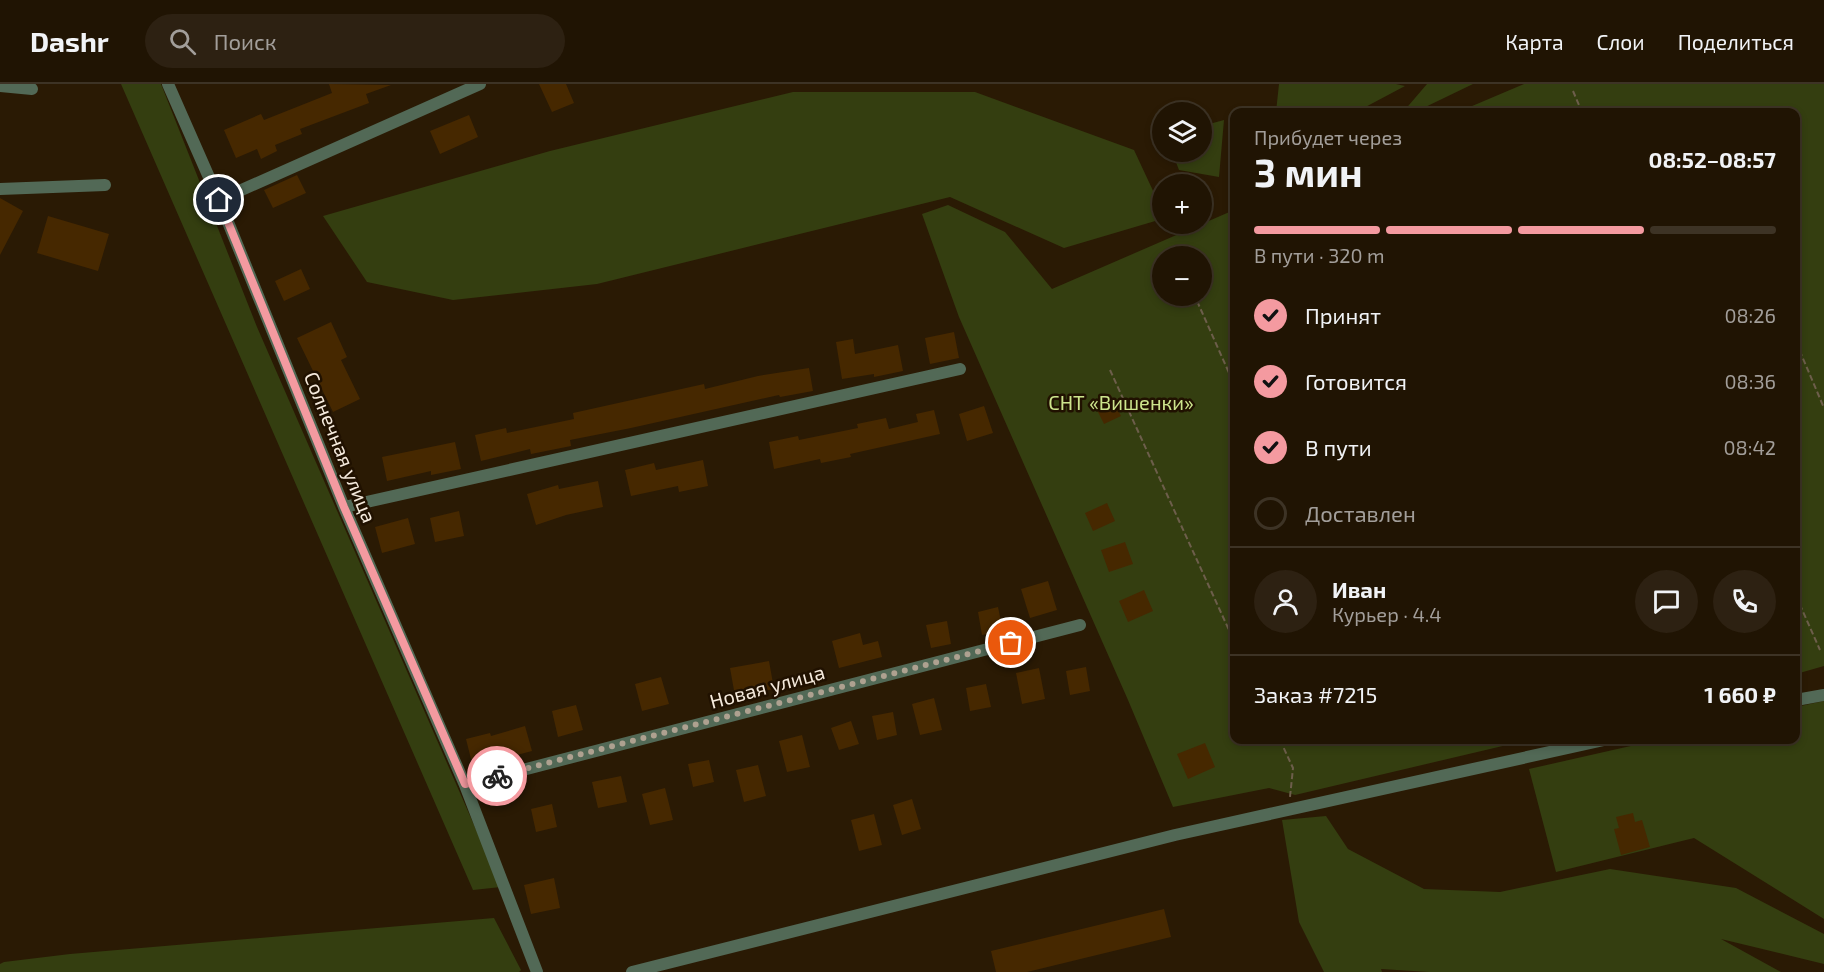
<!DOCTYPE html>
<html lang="ru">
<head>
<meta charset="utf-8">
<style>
	body { margin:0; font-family:"Exo 2",sans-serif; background:#2d2112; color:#f1f3f6; height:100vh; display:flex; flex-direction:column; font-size:22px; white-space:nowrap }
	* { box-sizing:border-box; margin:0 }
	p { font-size:20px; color:#a29e9a }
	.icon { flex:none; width:33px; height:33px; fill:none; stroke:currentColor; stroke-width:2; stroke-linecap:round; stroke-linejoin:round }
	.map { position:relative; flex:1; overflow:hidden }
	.side { position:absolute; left:1230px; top:24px; width:570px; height:636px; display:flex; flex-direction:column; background:#201403; border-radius:12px; box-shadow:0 3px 9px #0003,0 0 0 2px #3d3325 }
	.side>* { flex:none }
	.controls { position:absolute; left:1152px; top:18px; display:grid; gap:12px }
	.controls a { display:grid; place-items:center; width:60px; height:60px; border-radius:50%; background:#201403; box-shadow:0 3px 9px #0003,0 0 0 2px #3d3325; font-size:30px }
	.pin { position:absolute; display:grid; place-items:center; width:51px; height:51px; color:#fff; margin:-26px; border:3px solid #fff; border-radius:50%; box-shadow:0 2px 6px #0007 }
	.courier { position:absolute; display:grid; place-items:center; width:60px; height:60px; margin:-30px; border:4px solid #f49aa0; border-radius:50%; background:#fff; color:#222; box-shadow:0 2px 8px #0007 }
	.headline em { font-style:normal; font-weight:700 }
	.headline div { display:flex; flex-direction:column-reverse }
	.headline { display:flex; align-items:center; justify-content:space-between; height:102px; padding:0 24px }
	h1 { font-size:39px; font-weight:700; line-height:45px }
	.bar { display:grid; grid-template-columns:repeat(4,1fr); gap:9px 6px; align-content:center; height:72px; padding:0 24px }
	.bar i { height:8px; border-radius:4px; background:#3d3325 }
	.bar .on { background:#f49aa0 }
	.bar p { grid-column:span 4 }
	.line { display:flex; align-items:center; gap:15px; padding:0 24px; border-top:2px solid #3d3325 }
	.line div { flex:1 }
	.round { display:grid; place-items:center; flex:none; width:63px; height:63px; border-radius:32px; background:#2d2112 }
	ol { padding:0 24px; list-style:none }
	li { display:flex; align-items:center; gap:18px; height:66px }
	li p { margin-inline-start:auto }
	li .icon { padding:6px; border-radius:50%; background:#f49aa0; color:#111; stroke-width:4 }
	li:last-child { color:#a29e9a }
	li i { width:33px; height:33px; border:3px solid #3d3325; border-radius:50% }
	header { display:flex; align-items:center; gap:36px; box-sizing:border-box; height:84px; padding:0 30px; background:#201403; border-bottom:2px solid #3d3325 }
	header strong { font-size:28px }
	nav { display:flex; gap:33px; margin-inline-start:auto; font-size:21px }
	.search { width:420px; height:54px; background:#2d2112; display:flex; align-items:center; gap:15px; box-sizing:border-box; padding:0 21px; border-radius:33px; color:#a29e9a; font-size:22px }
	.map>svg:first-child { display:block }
</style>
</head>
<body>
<header>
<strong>Dashr</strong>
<div class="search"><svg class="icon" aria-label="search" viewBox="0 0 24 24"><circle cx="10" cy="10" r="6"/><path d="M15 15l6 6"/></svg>Поиск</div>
<nav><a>Карта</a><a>Слои</a><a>Поделиться</a></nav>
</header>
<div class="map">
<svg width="1824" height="888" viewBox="0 0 1824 888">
	<rect width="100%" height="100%" fill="#2a1a04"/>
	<!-- green -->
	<path fill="#343e10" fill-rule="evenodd" d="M121,0H161L257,243L501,803L473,806Z
		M1279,0H1396L1405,2L1356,28H1276Z
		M1427,0H1473L1415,28H1403Z
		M1524,0H1824V582L1796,590V28H1458Z
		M793,8H975L1134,66L1162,126V135L1064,164L950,113L597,200L453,216L367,198L323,132L550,67Z
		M1224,36L1219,93L1179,86L1172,68H1202V42Z
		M948,121L1005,148L1052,205L1234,126V656H1528L1295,711L1269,704L1173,723L1128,616L959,233L922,130ZM1162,172H1202V212H1162Z
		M1824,617V835L1694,754L1556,788L1529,685L1657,656H1796V623Z
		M1326,732L1348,765L1424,805L1500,808L1610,785L1736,804L1824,850V880L1721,855L1781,888H1429L1381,885L1382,888H1324L1299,838L1282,736Z
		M494,834L521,886L519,888H0V880L4,878L70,870Z"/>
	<!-- building -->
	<path fill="#462800" d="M329,0L391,1L366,10L369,19L300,45L302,50L275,61L277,67L261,75L257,65L236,74L224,46L261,30L264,36L332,9Z
		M539,0H566L574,19L552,28Z
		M469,31L478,53L440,70L430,47Z
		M297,91L306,109L273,124L264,106Z
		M0,114L23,127L0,171Z
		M48,132L109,150L98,187L37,169Z
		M301,185L310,205L284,217L275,197Z
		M331,238L347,273L341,276L360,315L333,328L297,254Z
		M954,248L959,274L930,280L925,254Z
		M853,255L855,270L898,261L903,287L874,293V290L842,295L836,258Z
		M809,284L813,307L780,313L779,311L631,344L570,356L571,362L531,370L530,365L481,377L475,351L506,344L507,349L574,335L573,329L704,300L705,305L758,292Z
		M1110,310L1121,332L1104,340L1093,318Z
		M984,322L993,349L967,357L959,330Z
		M934,326L940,350L850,370L851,373L821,379L820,375L774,385L769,358L798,352L799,356L858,344L857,340L886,334L889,345L918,338L916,330Z
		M455,358L461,385L431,391V387L387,397L382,373Z
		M703,376L708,402L679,408L678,402L631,412L625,386L654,379L656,386Z
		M598,397L603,423L566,431L536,441L527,410L558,401L559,405Z
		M1107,419L1115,437L1093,447L1085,429Z
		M459,427L464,452L435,458L430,434Z
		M408,434L415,460L382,469L375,443Z
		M1125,458L1133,480L1109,488L1101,466Z
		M1048,497L1057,526L1030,534L1021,505Z
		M1144,506L1153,527L1128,538L1119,517Z
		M998,523L1003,547L982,551L978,528Z
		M947,537L951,560L931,564L926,541Z
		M860,549L863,561L878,557L882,573L839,584L832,557Z
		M769,577L774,605L735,612L730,584Z
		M1086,583L1090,607L1070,611L1066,587Z
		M1039,584L1045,615L1022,620L1016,589Z
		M661,593L669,620L642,627L635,600Z
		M986,600L991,623L970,627L966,604Z
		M934,614L942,646L920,651L912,620Z
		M576,621L583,646L558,653L552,627Z
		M893,628L897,651L877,656L872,632Z
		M851,637L859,660L839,666L831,644Z
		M525,642L532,667L513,672L511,666L471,675L466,655L490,649L491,652Z
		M802,651L810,683L787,688L779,657Z
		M1205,659L1215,683L1188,695L1177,670Z
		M709,676L714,698L693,703L688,680Z
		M758,681L766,712L744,718L736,686Z
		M621,692L627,718L598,724L592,698Z
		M665,704L673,736L650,741L642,710Z
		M912,715L921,745L902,751L893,721Z
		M552,720L557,743L536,748L531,725Z
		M1633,729L1635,738L1642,736L1650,763L1621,771L1614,745L1619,744L1616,733Z
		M874,730L882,761L859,767L851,736Z
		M554,794L560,824L531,830L524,801Z
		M1164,825L1171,853L1027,888H996L991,867Z"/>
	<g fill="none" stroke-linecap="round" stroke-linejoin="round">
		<!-- path -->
		<path stroke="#6d5e4b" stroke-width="2" stroke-dasharray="6 3" stroke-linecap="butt" d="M1573,7L1582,28
			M1197,217L1234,300
			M1796,258L1824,324
			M1110,286L1234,557
			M1796,512L1820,566
			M1280,656L1293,684L1290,713"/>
		<!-- street -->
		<path stroke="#526956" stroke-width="12" d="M168,0L219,116
			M480,0L219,116L344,423L465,701L537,888
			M0,2L32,5
			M0,105L105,101
			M344,423L960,285
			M1796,616L1824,611
			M465,701L1080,541
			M632,888L1175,751L1604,656"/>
	</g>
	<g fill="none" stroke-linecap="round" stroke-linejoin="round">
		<!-- done -->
		<path stroke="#aea190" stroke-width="6" stroke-dasharray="0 10.8" d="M497,692L1011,559"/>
		<!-- route -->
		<path stroke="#f49aa0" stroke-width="8" d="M219,116L344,423L465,700L497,692"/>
	</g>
	<g text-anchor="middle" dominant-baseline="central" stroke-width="5" stroke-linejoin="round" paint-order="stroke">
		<!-- park labels -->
		<g font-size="20" fill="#cde58c" stroke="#201100">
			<text x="1121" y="318">СНТ «Вишенки»</text>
		</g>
		<!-- street labels -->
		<g font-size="20" fill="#f5eadc" stroke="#201100">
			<text transform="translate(341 363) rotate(68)">Солнечная улица</text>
			<text transform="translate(767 602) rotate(-15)">Новая улица</text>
		</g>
	</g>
</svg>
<div class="controls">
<a><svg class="icon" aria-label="layers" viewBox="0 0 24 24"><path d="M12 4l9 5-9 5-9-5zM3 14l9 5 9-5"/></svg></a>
<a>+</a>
<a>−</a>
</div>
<div class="pin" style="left:1011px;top:559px;background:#ea580c"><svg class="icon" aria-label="bag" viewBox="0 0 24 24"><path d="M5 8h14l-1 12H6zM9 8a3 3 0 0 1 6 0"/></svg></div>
<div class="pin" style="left:219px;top:116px;background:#1f2937"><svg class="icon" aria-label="home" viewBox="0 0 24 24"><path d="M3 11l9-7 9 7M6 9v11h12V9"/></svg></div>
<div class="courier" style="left:497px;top:692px"><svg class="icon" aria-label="bike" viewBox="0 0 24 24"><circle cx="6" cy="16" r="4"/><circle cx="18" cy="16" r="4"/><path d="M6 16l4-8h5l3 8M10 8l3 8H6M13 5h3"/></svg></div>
<section class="side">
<div class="headline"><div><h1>3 мин</h1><p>Прибудет через</p></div><em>08:52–08:57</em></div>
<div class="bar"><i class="on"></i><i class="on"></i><i class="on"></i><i></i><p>В пути · 320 m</p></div>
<ol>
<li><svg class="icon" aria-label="check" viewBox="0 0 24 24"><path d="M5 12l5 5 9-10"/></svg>Принят<p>08:26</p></li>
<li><svg class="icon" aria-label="check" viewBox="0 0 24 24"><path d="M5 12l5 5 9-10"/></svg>Готовится<p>08:36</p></li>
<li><svg class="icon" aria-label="check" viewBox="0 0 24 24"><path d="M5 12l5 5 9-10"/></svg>В пути<p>08:42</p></li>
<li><i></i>Доставлен</li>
</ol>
<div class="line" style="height:108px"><a class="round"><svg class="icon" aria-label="person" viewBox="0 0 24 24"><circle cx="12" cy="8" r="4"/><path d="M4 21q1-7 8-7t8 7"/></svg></a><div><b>Иван</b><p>Курьер · 4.4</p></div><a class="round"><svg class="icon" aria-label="chat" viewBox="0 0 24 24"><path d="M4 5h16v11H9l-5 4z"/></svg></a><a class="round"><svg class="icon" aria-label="phone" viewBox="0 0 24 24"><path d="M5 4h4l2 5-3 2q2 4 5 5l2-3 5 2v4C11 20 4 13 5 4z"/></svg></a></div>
<div class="line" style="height:78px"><div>Заказ #7215</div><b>1 660 ₽</b></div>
</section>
</div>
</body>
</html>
